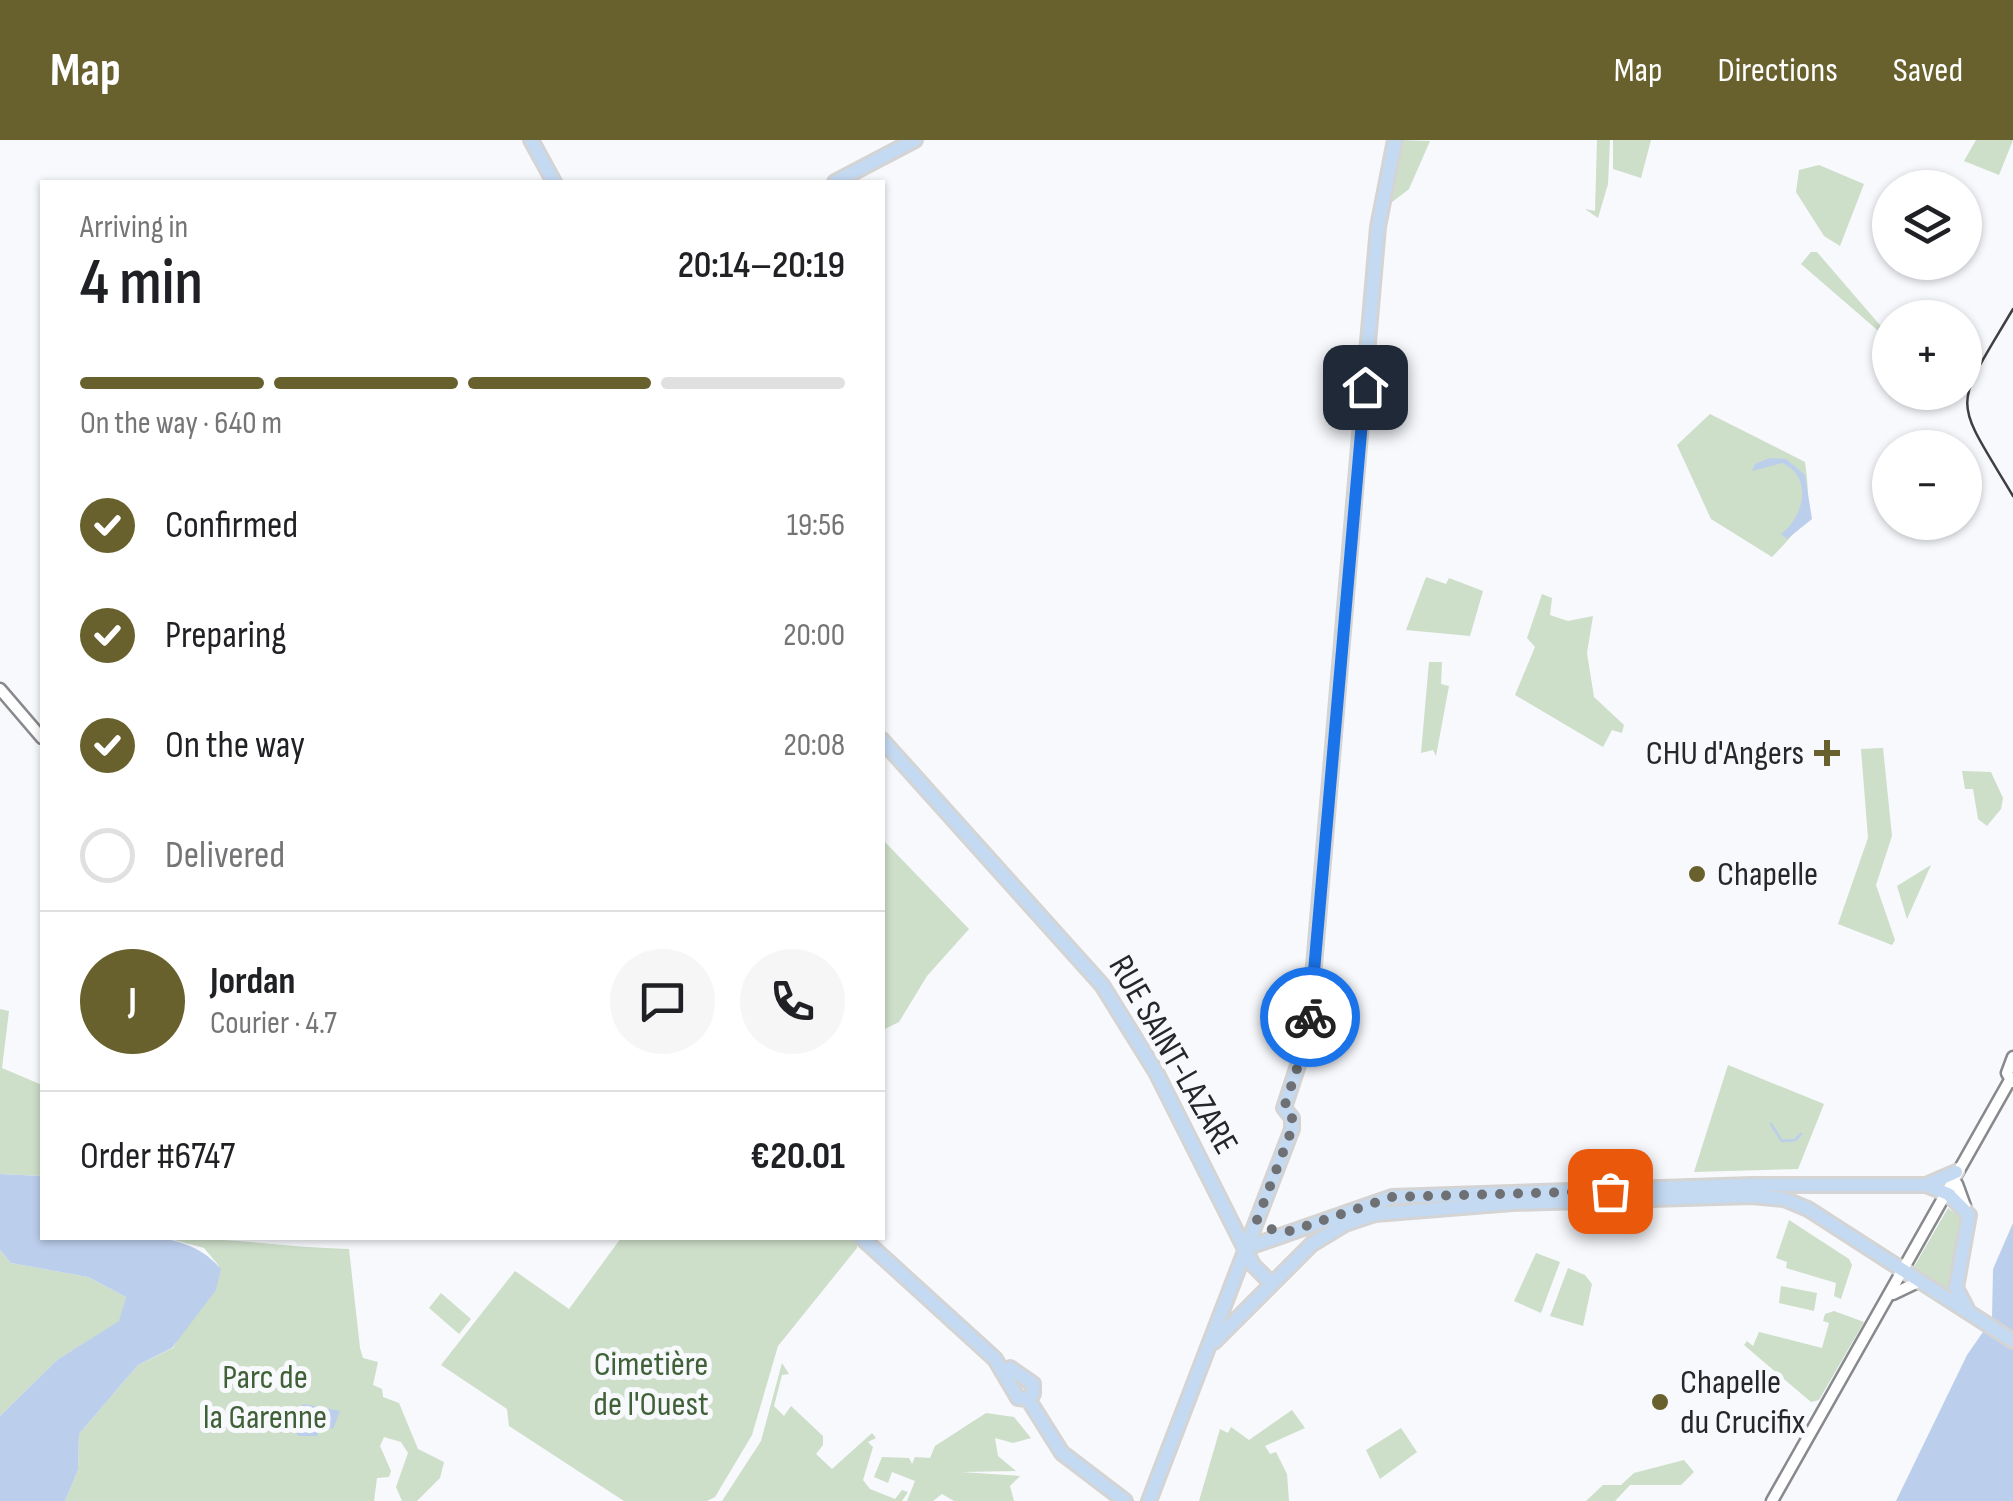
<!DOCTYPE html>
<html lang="en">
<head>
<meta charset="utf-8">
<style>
	body { margin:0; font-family:"Sofia Sans Condensed",sans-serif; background:#f6f6f6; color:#202124; height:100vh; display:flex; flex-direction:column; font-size:38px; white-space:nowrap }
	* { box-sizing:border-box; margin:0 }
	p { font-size:32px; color:#757577 }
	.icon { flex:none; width:55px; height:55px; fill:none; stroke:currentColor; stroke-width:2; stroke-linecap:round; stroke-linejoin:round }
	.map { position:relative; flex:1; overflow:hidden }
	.side { position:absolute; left:40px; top:40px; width:845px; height:1060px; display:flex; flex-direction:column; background:#fff; border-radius:0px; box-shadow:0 2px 8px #0004 }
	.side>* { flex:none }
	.controls { position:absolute; left:1872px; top:30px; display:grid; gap:20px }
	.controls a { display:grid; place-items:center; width:110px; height:110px; border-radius:50%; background:#fff; box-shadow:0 2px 8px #0004; font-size:50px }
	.pin { position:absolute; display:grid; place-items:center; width:85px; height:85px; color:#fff; margin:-42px; border-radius:20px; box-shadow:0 5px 15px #0006 }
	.courier { position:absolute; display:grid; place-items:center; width:100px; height:100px; margin:-50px; border:8px solid #1a73e8; border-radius:50%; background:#fff; color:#222; box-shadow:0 2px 12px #0007 }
	.summary em { font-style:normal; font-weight:600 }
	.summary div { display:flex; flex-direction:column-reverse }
	.summary { display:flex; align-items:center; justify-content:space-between; height:170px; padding:0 40px }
	h1 { font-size:65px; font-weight:600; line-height:75px }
	.bar { display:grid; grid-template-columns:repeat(4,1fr); gap:15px 10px; align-content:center; height:120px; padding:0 40px }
	.bar i { height:12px; border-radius:8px; background:#e0e0e0 }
	.bar .current { background:#68612d }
	.bar p { grid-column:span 4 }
	.line { display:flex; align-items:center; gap:25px; padding:0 40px; border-top:2px solid #e0e0e0 }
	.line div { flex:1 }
	.round { display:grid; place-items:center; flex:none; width:105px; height:105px; border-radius:52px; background:#f6f6f6 }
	ol { padding:0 40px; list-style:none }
	li { display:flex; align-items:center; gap:30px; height:110px }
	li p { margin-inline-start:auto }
	li .icon { padding:10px; border-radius:50%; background:#68612d; color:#fff; stroke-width:4 }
	li:last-child { color:#757577 }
	li i { width:55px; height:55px; border:5px solid #e0e0e0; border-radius:50% }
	header { display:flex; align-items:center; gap:60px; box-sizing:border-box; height:140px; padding:0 50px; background:#68612d; color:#fff }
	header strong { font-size:48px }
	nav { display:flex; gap:55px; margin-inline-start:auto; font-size:35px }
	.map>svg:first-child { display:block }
</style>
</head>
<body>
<header>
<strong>Map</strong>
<nav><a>Map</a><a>Directions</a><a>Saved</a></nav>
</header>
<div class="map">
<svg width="2013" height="1361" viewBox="0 0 2013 1361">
	<rect width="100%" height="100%" fill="#f7f9fd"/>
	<!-- green -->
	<path fill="#cddec9" d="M1402,0L1430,1L1409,49L1387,66Z
		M1597,0H1610L1608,44L1598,78L1585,69L1595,71Z
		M1613,0H1651L1641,38L1613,29Z
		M1976,0H2013L1999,35L1964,21Z
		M1819,25L1864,44L1840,106L1824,96L1796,52L1799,30Z
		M1811,112H1817L1885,191L1890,201L1801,124Z
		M1710,274L1805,322C1812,373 1808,380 1772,417L1711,379L1677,305Z
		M1426,437L1446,444L1449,438L1483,451L1470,496L1406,490Z
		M1542,454L1552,458L1550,475L1568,481L1593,476L1587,513L1594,557L1624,585L1622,593L1612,590L1603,607L1515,555L1535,507L1527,498Z
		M1429,522H1442L1441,544L1449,546L1436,616L1433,610L1421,613Z
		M1883,608L1892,696L1876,745L1895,800L1892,805L1838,784L1868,698L1861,609Z
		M1962,631L1991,632L2003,658L2001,669L1987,686L1978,679L1973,649H1965Z
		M883,700L969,789L927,836L899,882L883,890Z
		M1931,725L1907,779L1897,746Z
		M0,869L9,871L2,928L42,945V1036L0,1034Z
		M1728,925L1824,964L1798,1029L1694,1032Z
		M1948,1068L1961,1078L1949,1155L1911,1132Z
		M1789,1080L1849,1119L1852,1125L1841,1159L1834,1156L1836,1143L1786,1128L1787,1122L1776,1118Z
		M167,1098C230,1098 287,1107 349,1109L360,1208L363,1218L378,1222L373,1245L382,1249L383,1257L399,1263L418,1309L444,1322L440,1338L417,1361H402L396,1347L408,1313L401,1302L384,1297L380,1306L391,1331L389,1337L377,1338L374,1361H65L78,1330L79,1294L138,1225L173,1208L219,1126L204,1108Z
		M621,1098H852L857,1101V1108L778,1206L752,1295L715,1357L707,1361H624L509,1286L507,1269L441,1225L515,1131L569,1169Z
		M0,1110L11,1123L88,1137L126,1157L120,1181L57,1220L0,1276Z
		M1536,1113L1560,1122L1541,1173L1514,1161Z
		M1568,1128L1585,1135L1592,1144L1583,1186L1550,1176Z
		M1781,1146L1817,1153L1814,1171L1779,1163Z
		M441,1153L471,1179L459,1194L429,1168Z
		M1834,1171L1864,1182L1819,1260L1811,1262L1744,1205L1747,1201L1753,1206L1759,1192L1822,1208L1829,1183L1823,1181L1825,1174Z
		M782,1223L789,1234L782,1235L774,1266L784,1276L791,1266L823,1296V1305L816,1314L832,1329L872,1293L876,1298L868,1302L873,1307L863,1340L870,1349L895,1359L902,1350L908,1352L902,1361H722L761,1301Z
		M1292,1270L1305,1288L1265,1306L1270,1314L1276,1312L1287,1334L1289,1361H1199L1220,1289L1228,1293L1231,1287L1249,1300Z
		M986,1273L1014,1277L1031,1298L1013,1303L995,1298L998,1316L1016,1331L961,1332L1020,1336L1010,1346L1014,1361H954L942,1354L933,1361H907L915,1341L892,1332L888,1343L874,1337L882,1317L909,1318L912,1324L915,1317L930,1318L935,1306Z
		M1401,1288L1417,1312L1380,1339L1366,1310Z
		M1684,1320L1694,1332L1681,1345H1630L1615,1361H1586L1603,1345H1621L1634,1333Z"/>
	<!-- water -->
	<path fill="#bbceec" d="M1770,318L1786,319L1805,335L1812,379L1787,399L1781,394C1804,377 1814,337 1782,323L1752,331L1755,324Z
		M0,1034L42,1036V1098C100,1098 181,1081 221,1129L216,1150L172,1208L138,1225L79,1294L78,1330L65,1361H0V1276L57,1220L119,1181L126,1157L88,1137L11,1123L0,1110Z
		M2013,1083V1192L2003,1203L2008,1206L2013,1198V1361H1896L1967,1215L1992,1179L1993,1129Z
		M304,1264L340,1271L333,1289L321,1285L317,1296H299L290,1288L289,1272Z"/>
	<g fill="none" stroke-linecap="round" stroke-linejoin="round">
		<!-- stream -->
		<path stroke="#bbceec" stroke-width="2.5" d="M1771,984L1782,1001L1795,1000L1801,994"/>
		<defs>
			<path id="minor" d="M0,549L42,598
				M2012,942L2007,933L2013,917
				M1957,1044L1965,1066
				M1893,1154L1918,1142
				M1772,1361L2010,940"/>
			<path id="major" d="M531,0L554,42
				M835,42L915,0
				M882,600L1102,845L1156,932L1253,1125L1271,1143
				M1926,1045L1956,1032
				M862,1098L995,1219L1018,1258L1028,1259
				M1246,1108L1392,1057L1752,1045H1926L1948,1054L1969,1075L1956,1148L1967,1169
				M1214,1202L1312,1104L1345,1084L1375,1074L1512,1063L1752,1056L1784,1059L1808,1069L2013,1201
				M1010,1228L1033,1244V1254L1028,1259
				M1028,1259L1062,1313L1125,1361
				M1149,1361L1292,989V978L1284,968L1308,895L1378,87L1395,0"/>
		</defs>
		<!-- minor casing -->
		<use href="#minor" stroke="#88898d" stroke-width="15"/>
		<!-- major casing -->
		<use href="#major" stroke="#d4d4d4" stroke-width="18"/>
		<!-- minor -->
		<use href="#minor" stroke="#fff" stroke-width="10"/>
		<!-- major -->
		<use href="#major" stroke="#c4daf2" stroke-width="12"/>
		<!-- tram -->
		<path stroke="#3e3f40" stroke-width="2.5" d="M2013,169C1952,272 1952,254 2013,356"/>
	</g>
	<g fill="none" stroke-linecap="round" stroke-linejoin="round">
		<!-- done -->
		<path stroke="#6f7073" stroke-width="10" stroke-dasharray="0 18" d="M1310,877L1308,895L1284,968L1292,978V989L1257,1080L1269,1089L1291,1091L1392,1057L1610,1051"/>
		<!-- route -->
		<path stroke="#1a73e8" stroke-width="12" d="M1310,877L1365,247"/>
	</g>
	<!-- markers -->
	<g fill="#68612d" stroke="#f7f9fd" stroke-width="4">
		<path d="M1822 598h10v10h10v10h-10v10h-10v-10h-10v-10h10z"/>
		<circle cx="1697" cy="734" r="10"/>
		<circle cx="1660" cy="1262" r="10"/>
	</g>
	<g text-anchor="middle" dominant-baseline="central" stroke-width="10" stroke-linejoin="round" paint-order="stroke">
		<!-- poi labels -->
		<g font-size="35" fill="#262728" stroke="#f7f9fd" text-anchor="start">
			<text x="1804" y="613" text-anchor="end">CHU d'Angers</text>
			<text x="1717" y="734">Chapelle</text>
			<text x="1680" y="1242">Chapelle<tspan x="1680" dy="40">du Crucifix</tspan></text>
		</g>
		<!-- street labels -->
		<g font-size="35" fill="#262728" stroke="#f7f9fd">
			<text transform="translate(1173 915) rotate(60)">RUE SAINT-LAZARE</text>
		</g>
		<!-- park labels -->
		<g font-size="35" fill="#406137" stroke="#f7f9fd">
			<text x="651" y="1224">Cimetière<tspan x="651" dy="40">de l'Ouest</tspan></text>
			<text x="265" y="1237">Parc de<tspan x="265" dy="40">la Garenne</tspan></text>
		</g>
	</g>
</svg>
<div class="controls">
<a><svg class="icon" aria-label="layers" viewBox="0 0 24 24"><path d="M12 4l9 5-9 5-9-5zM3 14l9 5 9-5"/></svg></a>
<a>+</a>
<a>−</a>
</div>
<div class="pin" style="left:1610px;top:1051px;background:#ea580c"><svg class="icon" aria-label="bag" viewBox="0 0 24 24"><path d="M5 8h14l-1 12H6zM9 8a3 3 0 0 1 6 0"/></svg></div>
<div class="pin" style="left:1365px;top:247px;background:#1f2937"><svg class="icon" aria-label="home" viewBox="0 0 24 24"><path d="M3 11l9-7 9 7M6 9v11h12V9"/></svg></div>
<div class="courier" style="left:1310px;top:877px"><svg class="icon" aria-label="bike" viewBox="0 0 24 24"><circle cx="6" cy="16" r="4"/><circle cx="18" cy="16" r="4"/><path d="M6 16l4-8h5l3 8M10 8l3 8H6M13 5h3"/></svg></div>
<section class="side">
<div class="summary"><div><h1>4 min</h1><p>Arriving in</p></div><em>20:14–20:19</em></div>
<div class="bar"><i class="current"></i><i class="current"></i><i class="current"></i><i></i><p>On the way · 640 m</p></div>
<ol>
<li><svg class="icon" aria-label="check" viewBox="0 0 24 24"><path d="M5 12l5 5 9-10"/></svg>Confirmed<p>19:56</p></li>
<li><svg class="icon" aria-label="check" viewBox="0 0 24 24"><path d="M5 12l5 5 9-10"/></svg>Preparing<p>20:00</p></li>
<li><svg class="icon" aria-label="check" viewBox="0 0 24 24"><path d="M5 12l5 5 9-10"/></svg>On the way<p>20:08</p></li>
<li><i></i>Delivered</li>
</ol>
<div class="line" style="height:180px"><b class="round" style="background:#68612d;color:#fff">J</b><div><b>Jordan</b><p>Courier · 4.7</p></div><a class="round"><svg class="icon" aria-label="chat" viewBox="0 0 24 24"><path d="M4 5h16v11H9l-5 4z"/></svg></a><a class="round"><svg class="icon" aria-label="phone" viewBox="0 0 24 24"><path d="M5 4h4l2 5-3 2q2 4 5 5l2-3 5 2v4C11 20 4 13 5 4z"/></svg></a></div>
<div class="line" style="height:130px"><div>Order #6747</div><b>€20.01</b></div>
</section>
</div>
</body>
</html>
